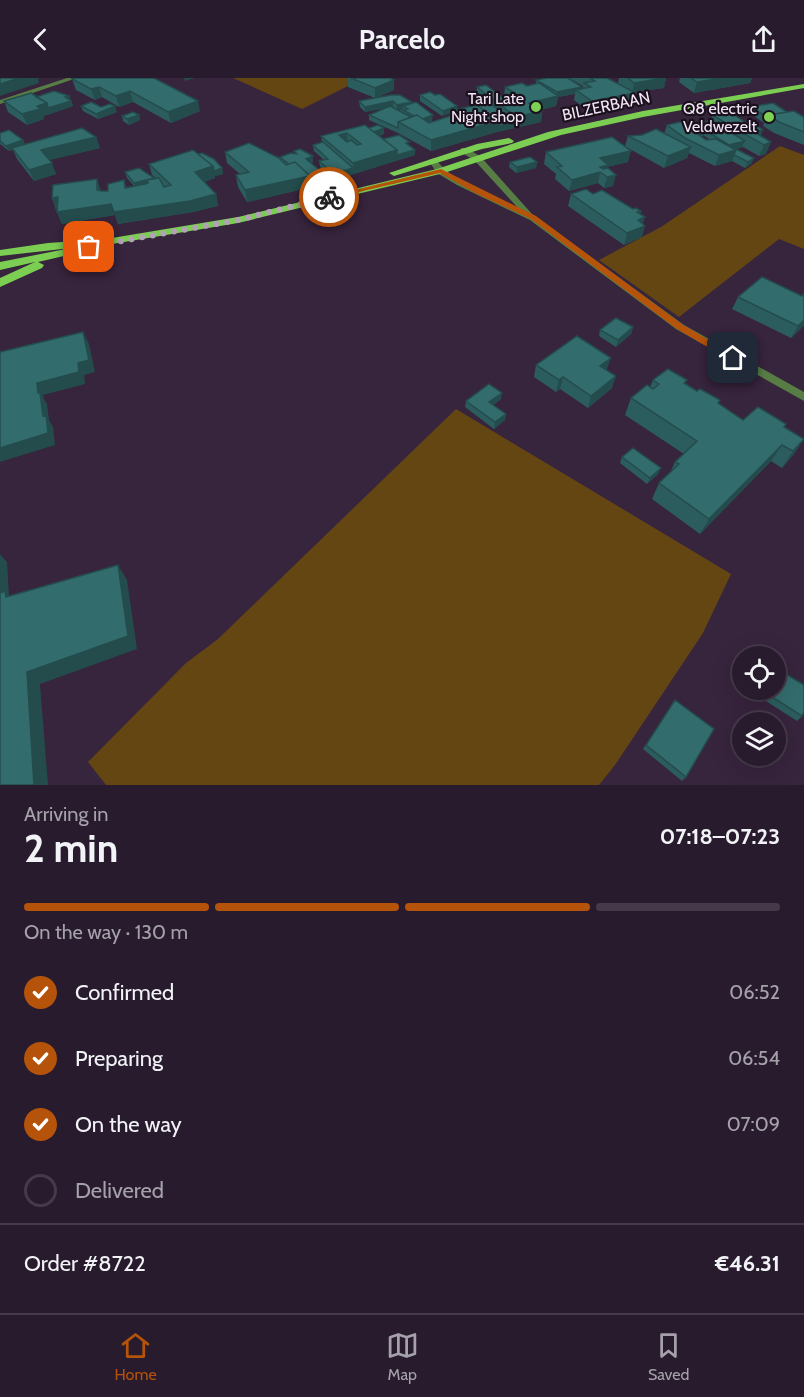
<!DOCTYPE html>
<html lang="en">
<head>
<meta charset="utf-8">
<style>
	body { margin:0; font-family:Cabin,sans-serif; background:#312436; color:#f1f3f6; height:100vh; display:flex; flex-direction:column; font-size:22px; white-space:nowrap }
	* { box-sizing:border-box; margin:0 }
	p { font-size:20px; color:#a5a1aa }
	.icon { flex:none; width:33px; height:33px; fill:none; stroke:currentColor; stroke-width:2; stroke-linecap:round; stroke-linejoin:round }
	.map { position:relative; height:707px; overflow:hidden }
	.panel { display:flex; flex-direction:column; background:#291b2e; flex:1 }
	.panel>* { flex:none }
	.controls { position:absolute; left:732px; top:568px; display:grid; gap:12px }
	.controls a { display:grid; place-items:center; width:54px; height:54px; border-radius:50%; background:#291b2e; box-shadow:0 6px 24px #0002,0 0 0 2px #45394a; font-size:30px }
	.pin { position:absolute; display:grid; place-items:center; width:51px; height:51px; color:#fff; margin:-26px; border-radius:12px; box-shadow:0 3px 9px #0006 }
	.courier { position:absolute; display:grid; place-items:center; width:60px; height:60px; margin:-30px; border:4px solid #b45309; border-radius:50%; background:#fff; color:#222; box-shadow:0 2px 8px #0007 }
	.head em { font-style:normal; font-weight:800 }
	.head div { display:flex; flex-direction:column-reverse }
	.head { display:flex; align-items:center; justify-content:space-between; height:102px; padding:0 24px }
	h1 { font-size:39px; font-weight:800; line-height:45px }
	.bar { display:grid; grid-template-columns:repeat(4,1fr); gap:9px 6px; align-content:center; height:72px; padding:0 24px }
	.bar i { height:8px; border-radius:4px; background:#45394a }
	.bar .on { background:#b45309 }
	.bar p { grid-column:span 4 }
	.line { display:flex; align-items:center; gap:15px; padding:0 24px; border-top:2px solid #45394a }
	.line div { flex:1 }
	ol { padding:0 24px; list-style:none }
	li { display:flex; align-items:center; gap:18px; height:66px }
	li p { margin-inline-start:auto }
	li .icon { padding:6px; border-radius:50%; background:#b45309; color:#fff; stroke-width:4 }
	li:last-child { color:#a5a1aa }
	li i { width:33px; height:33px; border:3px solid #45394a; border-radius:50% }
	header { display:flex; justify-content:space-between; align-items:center; height:78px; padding:0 24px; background:#291b2e; font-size:27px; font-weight:800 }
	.tab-bar { display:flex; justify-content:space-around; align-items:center; height:84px; border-top:2px solid #45394a; background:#291b2e; font-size:16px; color:#a5a1aa }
	.tab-bar a { display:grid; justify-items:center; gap:3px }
	.tab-bar .on { color:#b45309 }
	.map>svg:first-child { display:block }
</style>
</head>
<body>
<header><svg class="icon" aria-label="back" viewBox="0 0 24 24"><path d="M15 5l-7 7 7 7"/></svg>Parcelo<svg class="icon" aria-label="share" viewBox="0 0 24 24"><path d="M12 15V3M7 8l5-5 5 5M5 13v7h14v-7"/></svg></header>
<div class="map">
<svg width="804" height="707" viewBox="0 0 804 707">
	<rect width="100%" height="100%" fill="#37243d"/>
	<!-- green -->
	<path fill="#644613" d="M233,0H359L362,1L302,31Z
		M780,68L804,77V171L779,161L679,239L599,182L661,149Z
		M456,331L731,496L703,555L615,687L599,707H106L88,684L186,585L218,561Z"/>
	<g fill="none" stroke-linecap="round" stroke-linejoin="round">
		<!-- minor -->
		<path fill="#577d45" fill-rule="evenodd" d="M67,0H77L0,26V22Z
			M461,70H467L481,79L532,136L684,247L804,314V323L676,251L530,142L457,107L437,95L428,82L435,80C453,106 491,117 518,130L475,83L461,74Z"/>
		<!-- primary -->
		<path fill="#7cce52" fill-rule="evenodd" d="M804,6V10L643,39L561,57L444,95L238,145L106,167L80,169L83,172L81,174L38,184L44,187L42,190L0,209V200L35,184L0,192V184L71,170L0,178V172L48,165L106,161L238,139L437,91L548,54L643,33Z
			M509,60L514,63L512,65L482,71L394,98L389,95L477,66Z"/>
	</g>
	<!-- wall -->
	<path fill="#2c5d5e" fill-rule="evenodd" d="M154,0L200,33L171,45L133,24L119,29L102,19L95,22L76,12L72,1Z
		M348,0H390L394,12L376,20L412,24V25L432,43L429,44V45L454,36V34L442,38L420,23V17H435L457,28V31L471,28V27L482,24L476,20L477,9L506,22L508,21L504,19L505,9L527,8L536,6V2L547,0H607L622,8L618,5L619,0H666L664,10L635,14L634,25L590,34L574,22L575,16L558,19L556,28L540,32L542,33L541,44L497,54L431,73L398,55L369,42V37L384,30L365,34L360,29L359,23L375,20L348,9ZM571,1L583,8V10L582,11V9Z
		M680,0H752L750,5L694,15L679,4Z
		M69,18L73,28L43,38L44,41L27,47L8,34L4,23L36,19Z
		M81,28L101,29L117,34L98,41L83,33Z
		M750,29L787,34L804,39V67L774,55L763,48L764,45L748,34Z
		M139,37L140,42L129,47L123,43L122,38Z
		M712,37L761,58L766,76L759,78L743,69L736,71L754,80L751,86L745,90L732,83L715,88L689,75L687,80L664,90L628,70V84L607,89V91L613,108L604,110L598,105L569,113L555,101L556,96L544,86L546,74L625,68L628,58L664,56L667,47L694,50L695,46L711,42ZM703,57L709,61L706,62L702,59Z
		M369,50H384V56L379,58L383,61L410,68L415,72V77L334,102L320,89L319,83L324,82L314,73L313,67L322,64L321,58Z
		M0,55L23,62L25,67L96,59L100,70L49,82L56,96L34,103L17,81L13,72L9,73L0,66Z
		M294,73L313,84L311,85L327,98L328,104L312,109L247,124L238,109L236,97L240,96L227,85L225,74L281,82L280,79L295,75Z
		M198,76L222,90L223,96L215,98V100L204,104L216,116L218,128L193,134L118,146L115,137L62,146L57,134L58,131L56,132L52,120L108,113L124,102L126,109L134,108L127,100L125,94L156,100L152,97L149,86Z
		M510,84H537L536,90L516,95L509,89Z
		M571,116H593L633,131L641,133L640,136L643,146L642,159L624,167L568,128Z
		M738,219L804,247L791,260L732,231Z
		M633,249L631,256L616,269L599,258L600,252Z
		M536,287L607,291L606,292L612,310L588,330L560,311L556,314L534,299Z
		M653,302L685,306L743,342L784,349L804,361L793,377L782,390L771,383L700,456L652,421L659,405L670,395L675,384L684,376L625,337L631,320L650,309Z
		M501,321L493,327L506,336L505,342L494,351L465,329L466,323Z
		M622,379L658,396L647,406L620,385Z
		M742,586V608L734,603Z
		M749,612H776L802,638L797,643Z
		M675,622L686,699L682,703L643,671Z"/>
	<!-- shaded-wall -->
	<path fill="#244c4c" d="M19,0H41L38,1L39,5L0,18V6Z
		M184,0H195L185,3Z
		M666,0L664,10L632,15L634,5Z
		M723,0H752L750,5L694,15L697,4Z
		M394,2V12L375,20V10Z
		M99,9L102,19L95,22L91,11Z
		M582,9L581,15L576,12L575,16L558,19L556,28L528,35L529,25L556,18L557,14Z
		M130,13L133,24L119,29L116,18Z
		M636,15L634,25L590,34L592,23Z
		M69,18L73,28L51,36L48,30Z
		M198,23L200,33L171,45L168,34Z
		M393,23V29L365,34V29Z
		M412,24V30L403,28V31L397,33V27Z
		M47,25L51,36L43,38L44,41L27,47L22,36L37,28Z
		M115,28L117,34L98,41L96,36Z
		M457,28V34L454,32V34L442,38L443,33Z
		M542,33L541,44L497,54L431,73V62L498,43L515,45L516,39Z
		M139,37L140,42L129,47L127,41Z
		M433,37L432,43L421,47V42Z
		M384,50V56L370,61V55Z
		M763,52L759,63L754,54Z
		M347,55L348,66L339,57Z
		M96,59L100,70L46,83L41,72Z
		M23,62L25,68L9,73L6,68Z
		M745,63L742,69L727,73L729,67Z
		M771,64L766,76L759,78L764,67Z
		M691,69L687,80L664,90L668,78Z
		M397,72H415V77L354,96L353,85Z
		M736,72L732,83L715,88L719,77Z
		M631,73L628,84L607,89L605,97L600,94L598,105L569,113L572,102L600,80Z
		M313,78V84L306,87V81Z
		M754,80L751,86L745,90L748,84Z
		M537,84L536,90L516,95L517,89Z
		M52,85L56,96L34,103L29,92Z
		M213,88L222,90L223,96L215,98V100L197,106L195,94Z
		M353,90L354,96L334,102V96Z
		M616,97L613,108L604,110L607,99Z
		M310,98H327L328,104L312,109L247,124L245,112Z
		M154,100L156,106L136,111L134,105Z
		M97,101L101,112V123L97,112Z
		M216,116L218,128L193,134L118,146L115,137L62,146L57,134L111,126Z
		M58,119L63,131L56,132L52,120Z
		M641,133L638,142L645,139L642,149L645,148L642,159L624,167L627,155L637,134Z
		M804,242V247L791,260L798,248Z
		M633,249L631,256L616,269L618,262Z
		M83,254L89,266L95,294L84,297L85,306L43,317L44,321L47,326L49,342L53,349L55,367L0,384V370L38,315L37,305L78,285Z
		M611,280L607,291L596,300L600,288Z
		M616,298L612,310L588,330L591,318Z
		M563,299L560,311L556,314L559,302Z
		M502,315L501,321L488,330L489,324Z
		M506,336L505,342L494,351L495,344Z
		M804,361L793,377L782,390L793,373Z
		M782,367L771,383L700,456L709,441Z
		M661,390L658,396L647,406L650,400Z
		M0,476L7,484L9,518L18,528L0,520Z
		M118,487L127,502L137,571L40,606L48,707H34L27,594Z"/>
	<!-- building -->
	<path fill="#336c6d" stroke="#244c4c" stroke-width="1.5" fill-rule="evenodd" d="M0,0H19L0,6Z
		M76,0H154L198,23L168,34L130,13L116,18L99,9L91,11L72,1Z
		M351,0H390L394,2L375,10Z
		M547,0H568L582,9L557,14L536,2Z
		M590,0H607L636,15L592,23L576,12L591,9L584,5L595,3Z
		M628,0H665L634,5Z
		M691,0H723L697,4Z
		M522,5L527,8L539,5L558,18L529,25L542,33L516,39L477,9L486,7L506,22L521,19L505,9Z
		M54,13L69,18L65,19L71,23L48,30L47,25L36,19Z
		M430,14L435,17L440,16L457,28L443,33L420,17Z
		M31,15L47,25L37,28L40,31L22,36L4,23Z
		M391,17H400L412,24L397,27L393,23L365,29L359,23Z
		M487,23L515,45L498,48V43L477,27L473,28L471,27Z
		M91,24L101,29L110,26L115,28L96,36L81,28Z
		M416,24L433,37L423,41L417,37L414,38L403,32L408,31L403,28Z
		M773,25L787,34L768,37L767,39L750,29Z
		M477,27L498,43L431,62L398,44L417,37L429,45L456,36L454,32Z
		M390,28L411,39L398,44V50L369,37Z
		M794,33L804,39V54L779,44L768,37Z
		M133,34L139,37L127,41L122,38Z
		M730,34L748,46L753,45L763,52L754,54L771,64L764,67L712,37Z
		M711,42L745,63L729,67L695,46Z
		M684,43L703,56L699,57L706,62L716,61L736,72L719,77L685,60L667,47Z
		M365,47L397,72L353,85L321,58ZM347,55L361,66L357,67L351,62L347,64L339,57Z
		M378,47L384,50L374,54L369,50Z
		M82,50L96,59L41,72L52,85L29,92L12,70Z
		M656,51L691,69L668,78L628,58L642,57Z
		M9,52L23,62L6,68L0,63V55Z
		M399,57L410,64L406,65L415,72L397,77V72L383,61Z
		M612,59L631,73L600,80L608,87L600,89L603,91L608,90L616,97L607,99L600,94L572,102L557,89L562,88L546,74Z
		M323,64L353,90L334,96L319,83L328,81L313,67Z
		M249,65L279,80L286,87L295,84L310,98L245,112L236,97L249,94L225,74Z
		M732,69L754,80L748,84L734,77L736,72Z
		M300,71L313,78L306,81L327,98L311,103L310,98L295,84L289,86L280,79L291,75L297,76L294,73Z
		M193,72L213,88L195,94L216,116L190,123L114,134L111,126L57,134L58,119L52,120L53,107L97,101V112L101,113H108V106L124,102L125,110L145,106L148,105L147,102L159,100L164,109L171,107L149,86Z
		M202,75L214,81L222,90L214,93L213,88L198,76Z
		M530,79L537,84L517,89L510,84Z
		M139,90L154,100L134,105L125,94Z
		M586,111L593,116L602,112L633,131L636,130L641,133L637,134L645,139L638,142L645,148L627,155L571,116Z
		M762,199L802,218L804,216V242L798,248L738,219Z
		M616,240L633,249L618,262L600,252Z
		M83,254L89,282L78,285L79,294L37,305L38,315H40L43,338L46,337L48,355L0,370V274Z
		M577,258L611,280L600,288L616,298L591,318L563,299L559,302L536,287Z
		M668,291L687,302L684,305L697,313L700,311L720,322L718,325L743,342L758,329L786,346L784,349L804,361L793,373L782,367L709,441L659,405L679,386L675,384L697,363L631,320L647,307L653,311L659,306L653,302Z
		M489,306L502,315L489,324L506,336L495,344L466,323Z
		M633,370L661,390L650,400L622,379Z
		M118,487L128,558L27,594L34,707H0V515L5,513L6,519Z
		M750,575L757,579H748Z
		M742,590V600L739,598Z
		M776,590L804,607V634L802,638L761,612H776Z
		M675,622L714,651L686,699L646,667Z"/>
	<!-- route -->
	<path fill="#b45309" d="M441,91L536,138L683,247L736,278V282H730L677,251L531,141L475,115L440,95L329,121L326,119Z"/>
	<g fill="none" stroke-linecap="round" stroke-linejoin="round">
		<!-- done -->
		<path stroke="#b1a2b5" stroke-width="6" stroke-dasharray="0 10.8" d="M89,169L238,142L329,119"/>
	</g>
	<!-- markers -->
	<g fill="#7ed153" stroke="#1a111d" stroke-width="2">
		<circle cx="536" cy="29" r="6"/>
		<circle cx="769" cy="39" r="6"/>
	</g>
	<g text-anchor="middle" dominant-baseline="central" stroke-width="4.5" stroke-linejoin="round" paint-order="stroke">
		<!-- far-poi labels -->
		<g font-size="16" fill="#f2e6f6" stroke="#1a111d" text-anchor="end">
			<text x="524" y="20">Tari Late<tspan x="524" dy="18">Night shop</tspan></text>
			<text x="757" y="30">Q8 electric<tspan x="757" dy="18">Veldwezelt</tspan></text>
		</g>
		<!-- far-street labels -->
		<g font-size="16" fill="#f2e6f6" stroke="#1a111d">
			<text transform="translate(606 28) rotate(-12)">BILZERBAAN</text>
		</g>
	</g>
</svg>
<div class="controls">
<a><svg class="icon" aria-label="locate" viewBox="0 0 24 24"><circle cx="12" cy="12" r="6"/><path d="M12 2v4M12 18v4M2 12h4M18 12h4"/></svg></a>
<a><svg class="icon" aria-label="layers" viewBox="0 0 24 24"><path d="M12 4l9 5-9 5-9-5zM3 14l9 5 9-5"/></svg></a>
</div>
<div class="pin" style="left:89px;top:169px;background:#ea580c"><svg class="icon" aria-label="bag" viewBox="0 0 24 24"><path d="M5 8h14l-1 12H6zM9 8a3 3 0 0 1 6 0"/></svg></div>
<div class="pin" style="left:733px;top:280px;background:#1f2937"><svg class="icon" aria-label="home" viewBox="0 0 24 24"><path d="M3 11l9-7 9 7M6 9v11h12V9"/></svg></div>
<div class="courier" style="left:329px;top:119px"><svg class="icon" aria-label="bike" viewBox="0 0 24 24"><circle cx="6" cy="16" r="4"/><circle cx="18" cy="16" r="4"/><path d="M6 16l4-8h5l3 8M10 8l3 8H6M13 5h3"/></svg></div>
</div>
<section class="panel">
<div class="head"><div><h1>2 min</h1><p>Arriving in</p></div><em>07:18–07:23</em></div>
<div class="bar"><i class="on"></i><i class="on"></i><i class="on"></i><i></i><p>On the way · 130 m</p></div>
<ol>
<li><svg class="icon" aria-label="check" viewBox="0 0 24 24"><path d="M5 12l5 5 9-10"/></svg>Confirmed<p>06:52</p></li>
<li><svg class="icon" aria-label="check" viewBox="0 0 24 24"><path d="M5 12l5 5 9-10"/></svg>Preparing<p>06:54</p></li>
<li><svg class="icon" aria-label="check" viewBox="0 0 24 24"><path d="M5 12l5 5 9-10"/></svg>On the way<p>07:09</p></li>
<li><i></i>Delivered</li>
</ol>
<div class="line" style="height:78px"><div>Order #8722</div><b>€46.31</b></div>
</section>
<nav class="tab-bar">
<a class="on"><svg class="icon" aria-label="home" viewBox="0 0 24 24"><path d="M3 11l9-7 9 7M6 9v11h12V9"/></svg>Home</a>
<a><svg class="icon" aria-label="map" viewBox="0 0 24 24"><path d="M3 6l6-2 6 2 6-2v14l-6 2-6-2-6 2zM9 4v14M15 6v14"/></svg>Map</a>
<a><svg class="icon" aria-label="saved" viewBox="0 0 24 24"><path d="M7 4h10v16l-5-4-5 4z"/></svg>Saved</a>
</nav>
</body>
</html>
